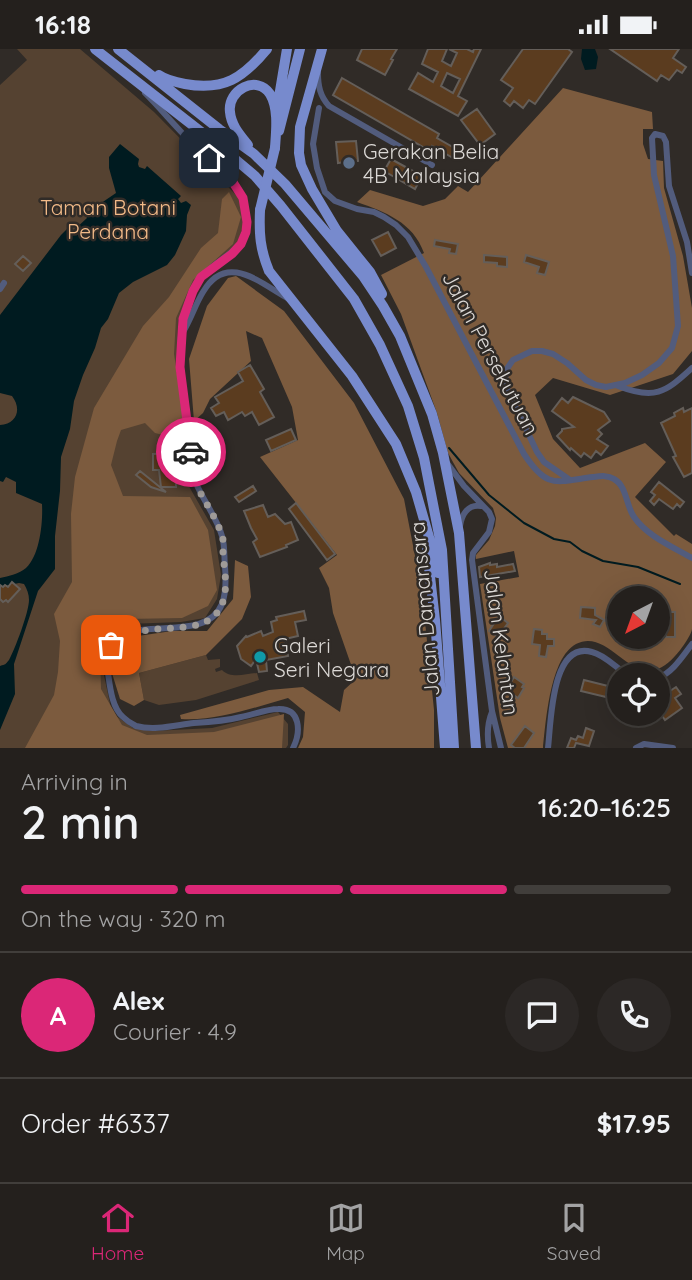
<!DOCTYPE html>
<html lang="en">
<head>
<meta charset="utf-8">
<style>
	body { margin:0; font-family:Quicksand,sans-serif; background:#2c2826; color:#f1f3f6; height:100vh; display:flex; flex-direction:column; font-size:26px; white-space:nowrap }
	* { box-sizing:border-box; margin:0 }
	p { font-size:23px; color:#a3a3a4 }
	.icon { flex:none; width:38px; height:38px; fill:none; stroke:currentColor; stroke-width:2; stroke-linecap:round; stroke-linejoin:round }
	.map { position:relative; height:699px; overflow:hidden }
	.drawer { display:flex; flex-direction:column; background:#24201d; flex:1 }
	.drawer>* { flex:none }
	.needle { width:46px; rotate:221deg }
	.buttons { position:absolute; left:607px; top:537px; display:grid; gap:14px }
	.buttons a { display:grid; place-items:center; width:63px; height:63px; border-radius:50%; background:#24201d; box-shadow:0 7px 28px #0002,0 0 0 2px #413e3b; font-size:35px }
	.pin { position:absolute; display:grid; place-items:center; width:60px; height:60px; color:#fff; margin:-30px; border-radius:14px; box-shadow:0 4px 10px #0006 }
	.courier { position:absolute; display:grid; place-items:center; width:70px; height:70px; margin:-35px; border:5px solid #db2777; border-radius:50%; background:#fff; color:#222; box-shadow:0 2px 9px #0007 }
	.head em { font-style:normal; font-weight:600 }
	.head div { display:flex; flex-direction:column-reverse }
	.head { display:flex; align-items:center; justify-content:space-between; height:119px; padding:0 21px }
	h1 { font-size:46px; font-weight:600; line-height:52px }
	.bar { display:grid; grid-template-columns:repeat(4,1fr); gap:10px 7px; align-content:center; height:84px; padding:0 21px }
	.bar i { height:9px; border-radius:5px; background:#413e3b }
	.bar .active { background:#db2777 }
	.bar p { grid-column:span 4 }
	.line { display:flex; align-items:center; gap:18px; padding:0 21px; border-top:2px solid #413e3b }
	.line div { flex:1 }
	.round { display:grid; place-items:center; flex:none; width:74px; height:74px; border-radius:37px; background:#2c2826 }
	.status { display:flex; justify-content:space-between; align-items:center; height:49px; padding:0 35px; background:#24201d; direction:ltr }
	.status svg { height:19px; fill:currentColor }
	.dock { display:flex; justify-content:space-around; align-items:center; height:98px; border-top:2px solid #413e3b; background:#24201d; font-size:19px; color:#a3a3a4 }
	.dock a { display:grid; justify-items:center; gap:4px }
	.dock .active { color:#db2777 }
	.map>svg:first-child { display:block }
</style>
</head>
<body>
<div class="status"><b>16:18</b><svg viewBox="0 0 49 12"><path d="M0 12V9h3v3zM5 12V6h3v6zM10 12V3h3v9zM15 12V0h3v12zM26 1h20v11H26zM47 4h2v5h-2z"/></svg></div>
<div class="map">
<svg width="692" height="699" viewBox="0 0 692 699">
	<rect width="100%" height="100%" fill="#302b27"/>
	<!-- green -->
	<path fill="#554231" d="M17,0H80L154,63L239,149L245,172L240,187L234,199L190,242L178,272L177,325L182,374L175,413L214,481L221,526L217,550L205,569L181,573L127,575L106,596L102,617L112,664L133,679L153,682L212,679L278,663L288,675V696L286,699H0V36L27,11Z
		M206,606L208,611L220,610V618L215,620L216,623L222,621C231,630 245,625 257,624L259,631L196,651L159,656L144,651L139,624Z"/>
	<!-- forest -->
	<path fill="#7c5b3e" fill-rule="evenodd" d="M563,39L652,63L653,80H643V95L648,110L663,112L664,139L683,207L692,259V302L673,325L610,346L553,329L535,346L553,390L580,419L645,394L666,413L635,448L674,487L676,485L692,495C692,514 692,534 692,554C692,562 692,572 692,580C691,587 680,602 675,607C635,652 612,576 576,595C550,609 546,672 543,699H508L500,669L480,535L519,528L514,502L476,510V506L489,491L495,477L496,469L493,459L459,424L448,404L437,364L401,265L381,226L424,204C413,173 385,163 357,153L370,141L423,157L445,150L458,137L468,143ZM620,550H658V588H620Z
		M229,143L241,168L233,195L193,231L176,269L174,305L187,392L155,384L145,374L121,381L117,392L111,416L123,447L190,448L208,481L217,541L208,557L182,569L126,570L100,602L101,640L122,676L147,686L214,683L284,665L282,699H25L54,646L58,623L60,592L54,565L72,533L71,465L75,428L94,359L143,277L169,248L201,199L218,184L222,150Z
		M236,227L284,262L354,354L404,450L422,543L434,661V699H298L303,688L305,663L288,649C252,659 218,672 181,670L180,666L269,641L303,638L340,663L344,641L356,630L333,564L329,539L319,519L337,506L260,408L298,391L292,358L262,289L246,282L251,312L210,350L203,364L194,372L189,310L207,257L228,229Z
		M235,511L248,517L251,548L242,570L206,606L139,624L144,651L134,657L120,650L111,621L118,599L131,588L172,582H207L233,550Z"/>
	<!-- water -->
	<path fill="#001b20" d="M582,0H595L598,8L596,20L585,21L581,10Z
		M120,95L139,110L138,115L139,118L145,120L147,117L181,147L178,150L181,154L186,152L191,156L187,166L186,182L175,206L167,216L133,233L119,244L108,270L101,279L95,299L83,326L74,352L70,380L61,408L60,442L55,487V520L38,542L14,615L15,645L0,681V617C6,615 5,616 9,611C15,600 29,563 29,551C29,545 27,540 24,535L19,534L0,538V529C9,527 19,525 26,519C40,506 43,473 42,455L16,444V433L6,428L3,433L0,432V376C17,375 22,360 12,347L0,344V266L61,186L69,178L73,182L87,169L85,165L116,144L109,119V108Z"/>
	<g fill="none" stroke-linecap="round" stroke-linejoin="round">
		<!-- stream -->
		<path stroke="#001b20" stroke-width="2" d="M449,399L489,446L524,474L554,490L570,493L582,502L603,512L638,518L680,535"/>
	</g>
	<!-- building -->
	<path fill="#5b3c1f" stroke="#645e59" stroke-width="2" fill-rule="evenodd" d="M362,0H397L391,10L393,11L385,26L357,11Z
		M428,0H447L442,12L451,17L457,4L449,0H467L473,3L474,0H481L458,47L467,52L458,67L409,40L418,24L433,33L438,23L422,15ZM447,24L460,30L453,44L441,37Z
		M523,0H568L572,3L535,55L529,51L523,59L514,52L510,57L504,52L513,39L501,31Z
		M610,0H679L673,9L686,18L682,24L677,21L669,31L661,26L657,32Z
		M342,29L439,85L437,89L458,101L453,109L432,97L430,102L333,46Z
		M477,60L495,85L480,96L461,71Z
		M356,92L358,112L351,113V116H346L345,113L338,114L336,93Z
		M391,110L422,127L415,140L384,122Z
		M388,183L396,199L381,207L372,191Z
		M435,191L458,195L456,205L449,204L450,200L434,197Z
		M484,206L507,208V218L497,217V214L484,213Z
		M526,206L549,213L545,226L537,224L539,218L524,213Z
		M23,207L31,214L23,222L15,215Z
		M250,316L264,340L260,343L274,368L259,376L252,363L245,367L242,363L228,371L224,363L216,367L211,359L219,354L215,348L243,332L238,323Z
		M573,348L604,363L610,372L598,381L602,385L597,390L608,397L601,406L596,402L591,409L584,404L581,408L571,399L570,401L557,387L562,382V380L574,378L552,362L562,349L568,354Z
		M683,359L684,363L692,359V424L684,428L673,408L676,407L661,374L675,367L674,364Z
		M291,380L296,391L271,402L266,391Z
		M175,404L176,438H161L159,421H153V405Z
		M140,422L166,443L151,438L136,426Z
		M659,433L684,453L680,458L677,455L673,460L659,450L654,456L650,452L655,446L651,443Z
		M253,437L256,442L239,453L235,448Z
		M296,454L335,505L327,511L289,460Z
		M263,456L268,468L275,465L285,475L291,473L298,491L286,496L287,498L260,508L253,493L257,490L251,479L244,462Z
		M490,514V516L497,515V518L513,515L515,522L480,528L479,518Z
		M12,533L20,540L8,553L6,551L3,553L0,550V536L3,538L5,536L8,538Z
		M581,558L595,559V566L606,572L604,571L600,578L593,575L596,571L580,569Z
		M304,562L306,571L295,573L298,587L285,590L288,607L266,611L267,622L259,623L256,610L251,617L241,610L237,597L246,587L247,588L261,582L263,587L273,583L271,573L277,571L276,568Z
		M666,563H675V588H666Z
		M499,567L508,574L498,588L489,582Z
		M534,580L542,581V585H547V590H554V597H548L546,608L539,607L540,596L532,595Z
		M514,628L524,635L522,638L524,639L518,649L506,641Z
		M584,631L608,637L606,648L581,642Z
		M676,638L681,645L675,649L682,659L665,671L658,661V650Z
		M525,677L534,684L524,699H515L511,696Z
		M586,679L594,682L589,697L576,694L574,699H567L571,689L576,691L578,687L583,689Z"/>
	<g fill="none" stroke-linecap="round" stroke-linejoin="round">
		<!-- street -->
		<path stroke="#525c7d" stroke-width="6" d="M318,24C318,37 320,47 329,57L432,116
			M145,44C160,59 174,76 189,91C209,111 239,128 245,158C255,203 223,202 201,229C181,253 179,290 180,320C181,346 187,372 190,398C191,405 189,413 191,420C195,441 216,465 222,487C225,496 224,508 225,518C226,530 226,544 222,555C207,591 152,571 121,587C107,595 106,610 108,624C110,638 112,659 123,668C126,671 132,675 136,677C155,682 176,676 194,674C211,673 225,672 241,668C253,666 266,660 278,660C301,659 301,683 293,699
			M319,59L313,95L317,119L325,143L335,152L357,160L374,163L384,168L396,176L408,188L426,218L524,405C547,440 555,433 593,428C601,427 608,426 614,430C627,437 626,457 634,468C647,487 673,498 692,509
			M0,240L4,234
			M183,283C191,270 195,256 203,243C227,202 261,235 289,250
			M618,337C654,351 665,344 692,319
			M447,414L464,437L489,463L492,470L489,483L473,504L472,511L492,662L501,699
			M570,431L544,413L537,403L508,342L505,332L506,321L513,311L532,302H542L553,305L567,314L586,331L596,336L606,338L625,334L642,326L659,314L672,299L678,277L673,207L654,126L652,89L655,85L663,87L666,93L669,137L687,193L692,224
			M460,477C462,465 468,455 481,457
			M658,629C673,623 682,608 692,595
			M489,699C487,687 487,675 492,663
			M548,699C551,675 551,591 592,603C605,606 616,619 628,626
			M636,699L644,695L673,699"/>
		<!-- primary -->
		<path stroke="#778acd" stroke-width="10" d="M95,0L223,100L255,127L281,157L354,250L380,296L408,357L424,409L442,501L454,699
			M118,0L219,80L254,105L285,135L363,227L383,257L400,287L432,365L443,404L459,484L476,699
			M322,0L300,78L299,104L301,116L312,140L337,182L370,223L382,245
			M159,26C166,31 175,33 185,35C224,42 243,29 267,0
			M277,60L287,0
			M279,82L300,0
			M248,96C240,86 231,76 230,63C227,41 257,25 270,45C279,60 276,83 275,99
			M260,161C259,185 260,200 269,222L352,327L396,395L416,443L433,502L438,524
			M427,501L435,571L445,699"/>
		<!-- primary-bridge -->
		<path stroke="#778acd" stroke-width="10" d="M260,161L275,99"/>
	</g>
	<g fill="none" stroke-linecap="round" stroke-linejoin="round">
		<!-- done -->
		<path stroke="#9f9b98" stroke-width="7" stroke-dasharray="0 12.6" d="M111,596C143,567 200,592 219,561C230,543 224,522 223,503C223,498 224,492 222,487C216,465 194,440 191,419C190,414 191,408 191,403"/>
		<!-- route -->
		<path stroke="#db2777" stroke-width="9" d="M191,403L180,318L183,270L193,242L201,228L232,205L241,195L246,183L247,173L243,149L229,127L209,109"/>
	</g>
	<!-- markers -->
	<circle fill="#5c6f8a" stroke="#302b27" stroke-width="2.5" cx="349" cy="114" r="7"/>
	<circle fill="#0f9aa8" stroke="#302b27" stroke-width="2.5" cx="260" cy="608" r="7"/>
	<g text-anchor="middle" dominant-baseline="central" stroke-width="5" stroke-linejoin="round" paint-order="stroke">
		<!-- poi labels -->
		<g font-size="21" fill="#dbd8d5" stroke="#302b27" text-anchor="start">
			<text x="363" y="102">Gerakan Belia<tspan x="363" dy="24">4B Malaysia</tspan></text>
			<text x="274" y="596">Galeri<tspan x="274" dy="24">Seri Negara</tspan></text>
		</g>
		<!-- park labels -->
		<g font-size="21" fill="#f2ba88" stroke="#302b27">
			<text x="108" y="158">Taman Botani<tspan x="108" dy="24">Perdana</tspan></text>
		</g>
		<!-- street labels -->
		<g font-size="21" fill="#dbd8d5" stroke="#302b27">
			<text transform="translate(491 304) rotate(62)">Jalan Persekutuan</text>
			<text transform="translate(424 560) rotate(-95)">Jalan Damansara</text>
			<text transform="translate(502 593) rotate(82)">Jalan Kelantan</text>
		</g>
	</g>
</svg>
<div class="buttons">
<a><svg class="needle" viewBox="-14 -14 28 28"><path d="M0-13l5 13h-10z" fill="#e53935"/><path d="M0 13l5-13h-10z" fill="#a3a3a4"/></svg></a>
<a><svg class="icon" aria-label="locate" viewBox="0 0 24 24"><circle cx="12" cy="12" r="6"/><path d="M12 2v4M12 18v4M2 12h4M18 12h4"/></svg></a>
</div>
<div class="pin" style="left:111px;top:596px;background:#ea580c"><svg class="icon" aria-label="bag" viewBox="0 0 24 24"><path d="M5 8h14l-1 12H6zM9 8a3 3 0 0 1 6 0"/></svg></div>
<div class="pin" style="left:209px;top:109px;background:#1f2937"><svg class="icon" aria-label="home" viewBox="0 0 24 24"><path d="M3 11l9-7 9 7M6 9v11h12V9"/></svg></div>
<div class="courier" style="left:191px;top:403px"><svg class="icon" aria-label="car" viewBox="0 0 24 24"><path d="M5 17H2v-5l4-1 3-4h7l3 4 3 1v5h-3M9 17h6M6 11h13"/><circle cx="7" cy="17" r="2"/><circle cx="17" cy="17" r="2"/></svg></div>
</div>
<section class="drawer">
<div class="head"><div><h1>2 min</h1><p>Arriving in</p></div><em>16:20–16:25</em></div>
<div class="bar"><i class="active"></i><i class="active"></i><i class="active"></i><i></i><p>On the way · 320 m</p></div>
<div class="line" style="height:126px"><b class="round" style="background:#db2777;color:#fff">A</b><div><b>Alex</b><p>Courier · 4.9</p></div><a class="round"><svg class="icon" aria-label="chat" viewBox="0 0 24 24"><path d="M4 5h16v11H9l-5 4z"/></svg></a><a class="round"><svg class="icon" aria-label="phone" viewBox="0 0 24 24"><path d="M5 4h4l2 5-3 2q2 4 5 5l2-3 5 2v4C11 20 4 13 5 4z"/></svg></a></div>
<div class="line" style="height:91px"><div>Order #6337</div><b>$17.95</b></div>
</section>
<nav class="dock">
<a class="active"><svg class="icon" aria-label="home" viewBox="0 0 24 24"><path d="M3 11l9-7 9 7M6 9v11h12V9"/></svg>Home</a>
<a><svg class="icon" aria-label="map" viewBox="0 0 24 24"><path d="M3 6l6-2 6 2 6-2v14l-6 2-6-2-6 2zM9 4v14M15 6v14"/></svg>Map</a>
<a><svg class="icon" aria-label="saved" viewBox="0 0 24 24"><path d="M7 4h10v16l-5-4-5 4z"/></svg>Saved</a>
</nav>
</body>
</html>
